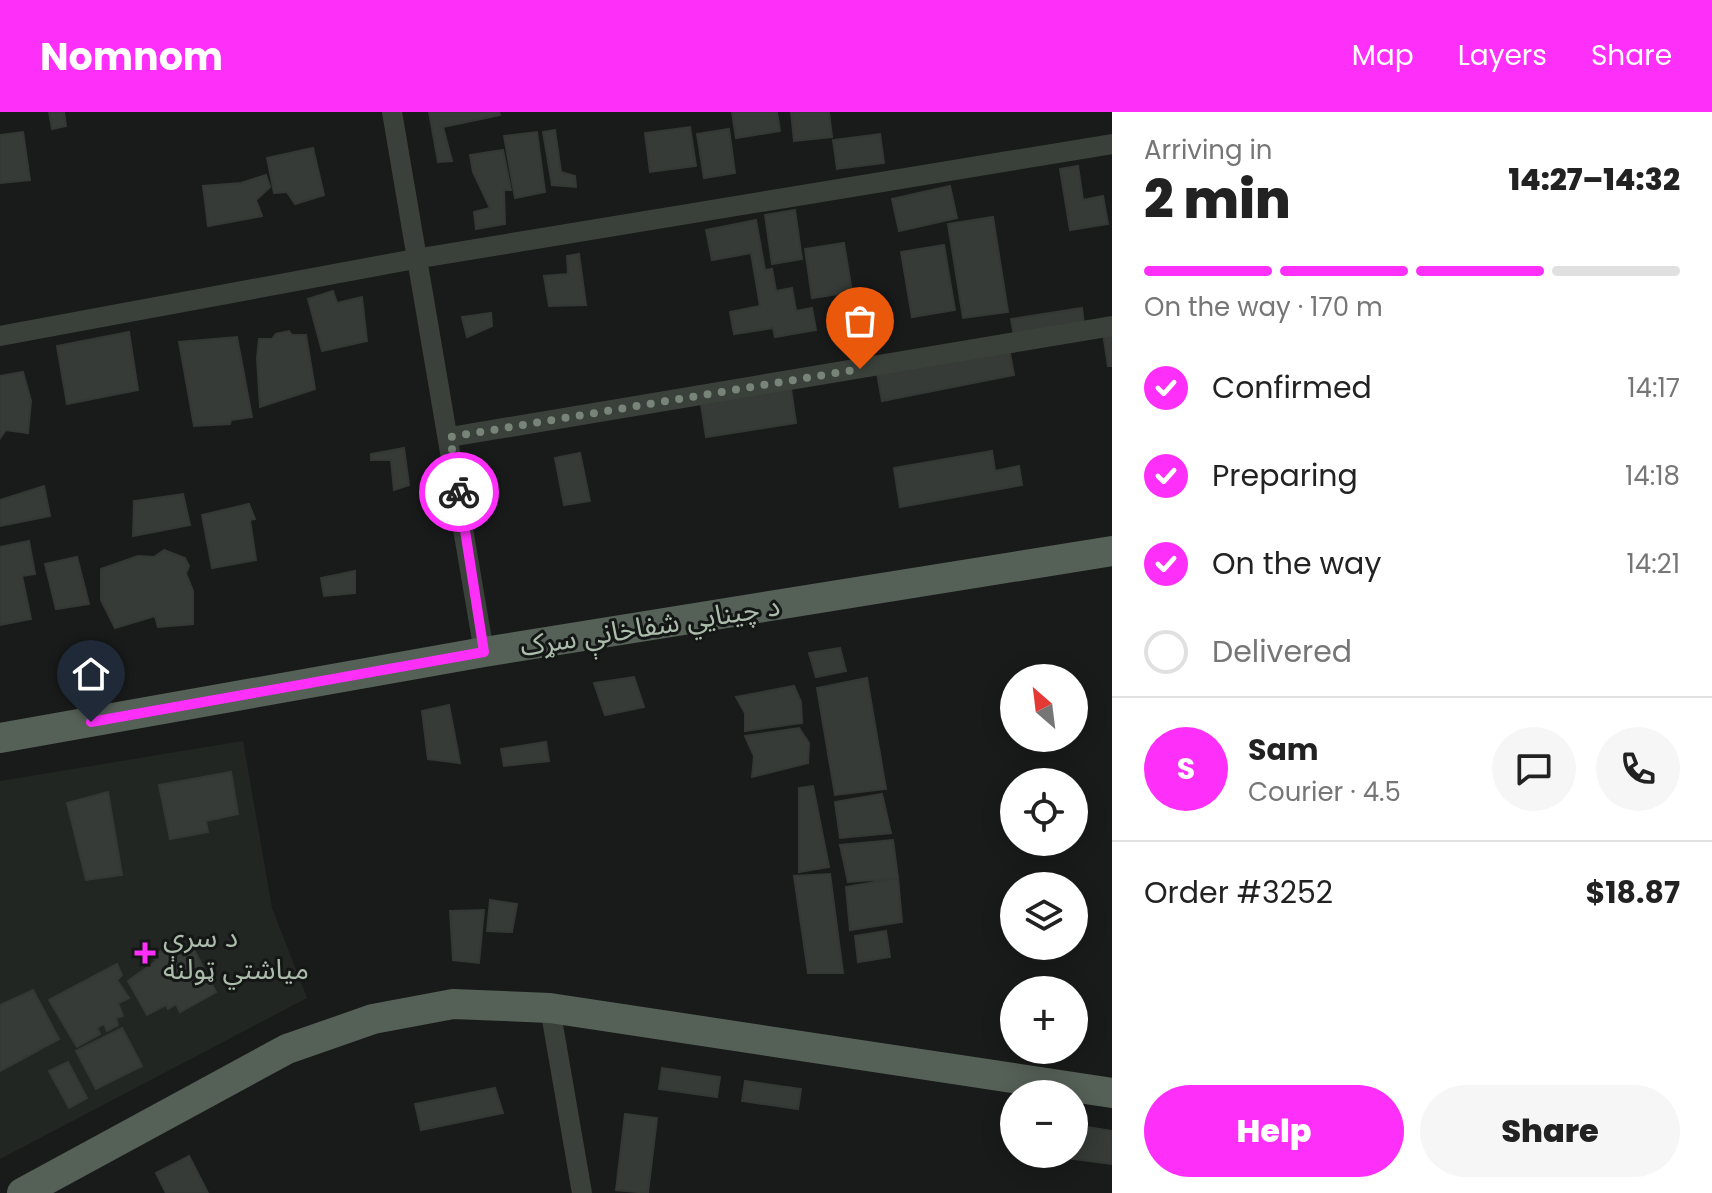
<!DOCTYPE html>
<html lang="en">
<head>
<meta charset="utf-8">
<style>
	body { margin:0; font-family:Poppins,"Noto Sans Arabic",sans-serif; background:#f6f6f6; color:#222; height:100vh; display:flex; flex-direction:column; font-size:30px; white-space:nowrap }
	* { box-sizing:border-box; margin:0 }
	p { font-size:26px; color:#767676 }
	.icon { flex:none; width:44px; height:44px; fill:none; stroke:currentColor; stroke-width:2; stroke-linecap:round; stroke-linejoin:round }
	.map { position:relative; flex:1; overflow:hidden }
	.drawer { display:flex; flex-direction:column; background:#fff; width:600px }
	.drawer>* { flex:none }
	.needle { width:52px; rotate:332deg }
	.buttons { position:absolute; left:1000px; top:552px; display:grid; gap:16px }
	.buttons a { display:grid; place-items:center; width:88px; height:88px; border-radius:50%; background:#fff; box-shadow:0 4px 20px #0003; font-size:40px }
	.pin { position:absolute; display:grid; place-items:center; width:68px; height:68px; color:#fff; margin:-82px -34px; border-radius:50% 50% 50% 0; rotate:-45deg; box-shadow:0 0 8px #0007 }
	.pin .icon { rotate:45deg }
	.courier { position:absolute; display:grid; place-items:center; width:80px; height:80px; margin:-40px; border:6px solid #fd2ff9; border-radius:50%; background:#fff; color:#222; box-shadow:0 2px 10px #0007 }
	.overview em { font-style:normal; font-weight:800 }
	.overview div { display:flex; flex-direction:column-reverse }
	.overview { display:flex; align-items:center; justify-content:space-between; height:136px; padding:0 32px }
	h1 { font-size:52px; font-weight:800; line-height:60px }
	.bar { display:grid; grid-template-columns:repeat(4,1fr); gap:12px 8px; align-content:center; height:96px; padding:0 32px }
	.bar i { height:10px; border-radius:6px; background:#e0e0e0 }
	.bar .current { background:#fd2ff9 }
	.bar p { grid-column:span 4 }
	.line { display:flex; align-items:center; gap:20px; padding:0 32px; border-top:2px solid #e0e0e0 }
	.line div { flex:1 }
	.round { display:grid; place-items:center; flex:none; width:84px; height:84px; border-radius:42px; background:#f6f6f6 }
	ol { padding:0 32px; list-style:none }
	li { display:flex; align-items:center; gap:24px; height:88px }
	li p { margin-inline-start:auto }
	li .icon { padding:8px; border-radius:50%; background:#fd2ff9; color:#fff; stroke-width:4 }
	li:last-child { color:#767676 }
	li i { width:44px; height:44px; border:4px solid #e0e0e0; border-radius:50% }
	.action { display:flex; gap:16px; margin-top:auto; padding:16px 32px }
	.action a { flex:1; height:92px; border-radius:48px; background:#fd2ff9; color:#fff; font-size:32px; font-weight:800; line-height:92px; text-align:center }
	.action a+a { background:#f6f6f6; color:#222 }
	header { display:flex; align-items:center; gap:48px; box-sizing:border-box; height:112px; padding:0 40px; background:#fd2ff9; color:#fff }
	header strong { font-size:38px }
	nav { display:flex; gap:44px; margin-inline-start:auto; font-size:28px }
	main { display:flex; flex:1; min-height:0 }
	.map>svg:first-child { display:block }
</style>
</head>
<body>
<header>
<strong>Nomnom</strong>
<nav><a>Map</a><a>Layers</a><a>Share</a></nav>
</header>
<main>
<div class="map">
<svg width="1112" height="1081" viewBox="0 0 1112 1081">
	<rect width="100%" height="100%" fill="#191b1a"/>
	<!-- built -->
	<path fill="#222623" d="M243,629L272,796L307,886L0,1047V669Z"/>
	<!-- building -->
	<path fill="#363b37" stroke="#333835" stroke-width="2" d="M49,0H64L66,14L52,17Z
		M429,0H499L500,3L443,15L452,49L438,50Z
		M732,0H777L780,19L736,26Z
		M791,0H829L832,25L794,29Z
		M690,15L696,54L650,60L645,21Z
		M729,17L735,61L704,66L697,22Z
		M555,18L561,60L575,64L576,75L552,73L543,20Z
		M23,20L30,68L0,71V23Z
		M537,20L545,80L515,86L504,24Z
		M880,22L884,51L837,57L833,28Z
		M313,36L324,83L295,92L287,80L274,81L267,46Z
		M503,38L511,78H504L505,112L476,117L474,100L490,96L473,60L470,43Z
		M1078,54L1083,88L1103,84L1108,112L1070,118L1060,57Z
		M266,63L270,75L256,88L262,104L208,114L203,74L241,71Z
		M950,74L957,106L899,119L892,87Z
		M795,98L802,147L772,152L765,103Z
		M993,105L1008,200L963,206L948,112Z
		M756,108L765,158L772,157L776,179L792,176L796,199L812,196L816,218L775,225L773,216L734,222L730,200L760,194L751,141L712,148L706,118Z
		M844,131L852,180L812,186L805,137Z
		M944,133L955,198L912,205L901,140Z
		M579,142L586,193L549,194L544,164L568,162L567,144Z
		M333,179L337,191L362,185L367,229L322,239L308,187Z
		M1082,196L1084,213L1014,224L1011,207Z
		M491,201L492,214L467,225L462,205Z
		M289,219L292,223H306L315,277L260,295L257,246L259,227H272L276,222Z
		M1112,219V254H1108L1103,221Z
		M129,220L138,278L67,292L57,234Z
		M237,225L252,305L231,308L230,312L194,314L179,230Z
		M1009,236L1014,263L882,289L877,261Z
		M23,260L31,289L28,321L6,318L0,326V264Z
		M791,277L796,311L706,325L701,292Z
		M404,336L409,373L394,378L391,348H371V342Z
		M992,339L995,359L1019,354L1022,373L900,395L894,356Z
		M580,341L590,389L564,393L555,346Z
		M44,374L50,404L0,414V388Z
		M183,382L190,413L133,424L134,389Z
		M249,392L255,407L250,408L256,448L212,456L202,403Z
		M29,429L35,462L22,464L31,507L0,513V435Z
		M164,438L185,446L189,454L186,462L193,479V512L158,515L155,504L115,516L101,488V457L138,444L154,445Z
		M77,445L89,492L56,497L45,452Z
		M355,459V481L324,484L321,466Z
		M840,536L846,559L816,565L809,541Z
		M634,565L644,595L605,603L594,571Z
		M867,566L886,677L835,683L817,576Z
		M794,574L801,590L802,611L745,619V601L736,585Z
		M449,593L460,651L428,647L422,599Z
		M799,616L809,631L808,651L752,665L754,644L745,624Z
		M546,630L549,649L504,654L501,637Z
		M231,660L238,702L206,709L208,720L170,727L159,673Z
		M813,674L829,755L799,760V676Z
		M108,680L122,763L86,768L67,691Z
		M882,682L891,721L840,726L835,690Z
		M893,728L898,766L848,770L840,733Z
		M830,762L843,861H808L794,764Z
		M898,766L902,810L850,818L846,775Z
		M490,788L517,792L512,820L487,819Z
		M484,798L479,851L453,848L450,799Z
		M886,819L890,845L858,850L855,824Z
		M191,832L216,880L180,900L176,892L168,897L166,893L147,903L128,869L156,849L153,843L169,835L173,842Z
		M117,852L122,863L117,868L129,886L118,891L123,904L116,906L118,913L107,919L104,912L97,916L100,922L77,935L49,888Z
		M33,878L59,927L0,959V893Z
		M122,916L142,954L96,977L76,939Z
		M68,950L87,986L69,996L49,959Z
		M662,956L720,965L717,985L659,977Z
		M745,969L801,977L798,997L742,989Z
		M495,976L503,1001L421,1018L415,992Z
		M625,1002L657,1006L648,1081L616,1078Z
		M1074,1013L1112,1019V1052L1066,1046L1067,1042H1074Z
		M189,1044L208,1081H166L156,1061Z"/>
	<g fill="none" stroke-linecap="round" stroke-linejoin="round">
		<!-- street -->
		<path stroke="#3a413b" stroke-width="20" d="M392,0L484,540
			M0,224L415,147L1112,32
			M450,325L1112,214
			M550,896L582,1081"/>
		<!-- primary -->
		<path stroke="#556057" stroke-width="30" d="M0,626L484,540L1112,439
			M22,1081L287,937L373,907L453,892L550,896L1112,981"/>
	</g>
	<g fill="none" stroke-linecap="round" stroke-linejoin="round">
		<!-- done -->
		<path stroke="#788478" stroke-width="8" stroke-dasharray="0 14.4" d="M459,380L450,325L860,257"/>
		<!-- route -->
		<path stroke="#fd2ff9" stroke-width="10" d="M91,610L484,540L459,380"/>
	</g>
	<!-- markers -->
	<path fill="#fd2ff9" stroke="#141715" stroke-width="3" d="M141 829h8v8h8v8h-8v8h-8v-8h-8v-8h8z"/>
	<g text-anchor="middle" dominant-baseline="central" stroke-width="6" stroke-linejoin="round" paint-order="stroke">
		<!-- street labels -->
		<g font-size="28" fill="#abbcab" stroke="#141715">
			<text transform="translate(650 514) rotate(-9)">د چينايي شفاخانې سړک</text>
		</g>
		<!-- poi labels -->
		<g font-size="28" fill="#abbcab" stroke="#141715" text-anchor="start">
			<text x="163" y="825">د سرې<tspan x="163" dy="32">مياشتي ټولنه</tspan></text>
		</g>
	</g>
</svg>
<div class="buttons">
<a><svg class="needle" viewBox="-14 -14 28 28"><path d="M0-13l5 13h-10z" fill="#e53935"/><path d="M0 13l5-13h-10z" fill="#767676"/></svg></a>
<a><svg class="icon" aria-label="locate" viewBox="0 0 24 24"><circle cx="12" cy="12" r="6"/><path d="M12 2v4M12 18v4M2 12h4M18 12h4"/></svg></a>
<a><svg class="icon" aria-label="layers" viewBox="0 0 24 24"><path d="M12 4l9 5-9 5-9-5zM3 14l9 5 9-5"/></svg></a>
<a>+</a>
<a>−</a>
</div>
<div class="pin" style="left:860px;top:257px;background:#ea580c"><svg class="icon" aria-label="bag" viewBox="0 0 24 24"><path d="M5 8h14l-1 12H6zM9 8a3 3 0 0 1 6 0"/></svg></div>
<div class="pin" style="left:91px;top:610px;background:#1f2937"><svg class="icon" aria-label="home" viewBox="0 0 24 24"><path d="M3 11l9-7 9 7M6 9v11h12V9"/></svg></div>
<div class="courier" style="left:459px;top:380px"><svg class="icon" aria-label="bike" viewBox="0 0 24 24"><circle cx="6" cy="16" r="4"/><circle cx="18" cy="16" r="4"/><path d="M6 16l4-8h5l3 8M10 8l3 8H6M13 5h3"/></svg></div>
</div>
<section class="drawer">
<div class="overview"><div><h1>2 min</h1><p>Arriving in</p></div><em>14:27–14:32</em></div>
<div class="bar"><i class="current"></i><i class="current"></i><i class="current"></i><i></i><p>On the way · 170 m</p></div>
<ol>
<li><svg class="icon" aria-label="check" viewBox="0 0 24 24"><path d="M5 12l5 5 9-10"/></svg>Confirmed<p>14:17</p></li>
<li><svg class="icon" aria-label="check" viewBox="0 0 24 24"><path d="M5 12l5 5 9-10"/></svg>Preparing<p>14:18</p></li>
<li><svg class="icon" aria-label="check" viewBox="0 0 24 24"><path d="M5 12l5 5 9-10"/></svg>On the way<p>14:21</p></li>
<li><i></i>Delivered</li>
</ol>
<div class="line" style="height:144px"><b class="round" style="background:#fd2ff9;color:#fff">S</b><div><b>Sam</b><p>Courier · 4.5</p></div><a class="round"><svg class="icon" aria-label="chat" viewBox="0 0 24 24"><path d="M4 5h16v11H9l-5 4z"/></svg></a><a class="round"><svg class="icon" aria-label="phone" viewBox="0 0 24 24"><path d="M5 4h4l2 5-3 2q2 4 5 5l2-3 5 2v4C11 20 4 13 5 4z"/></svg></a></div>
<div class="line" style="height:104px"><div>Order #3252</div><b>$18.87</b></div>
<div class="action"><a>Help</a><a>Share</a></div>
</section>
</main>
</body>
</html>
